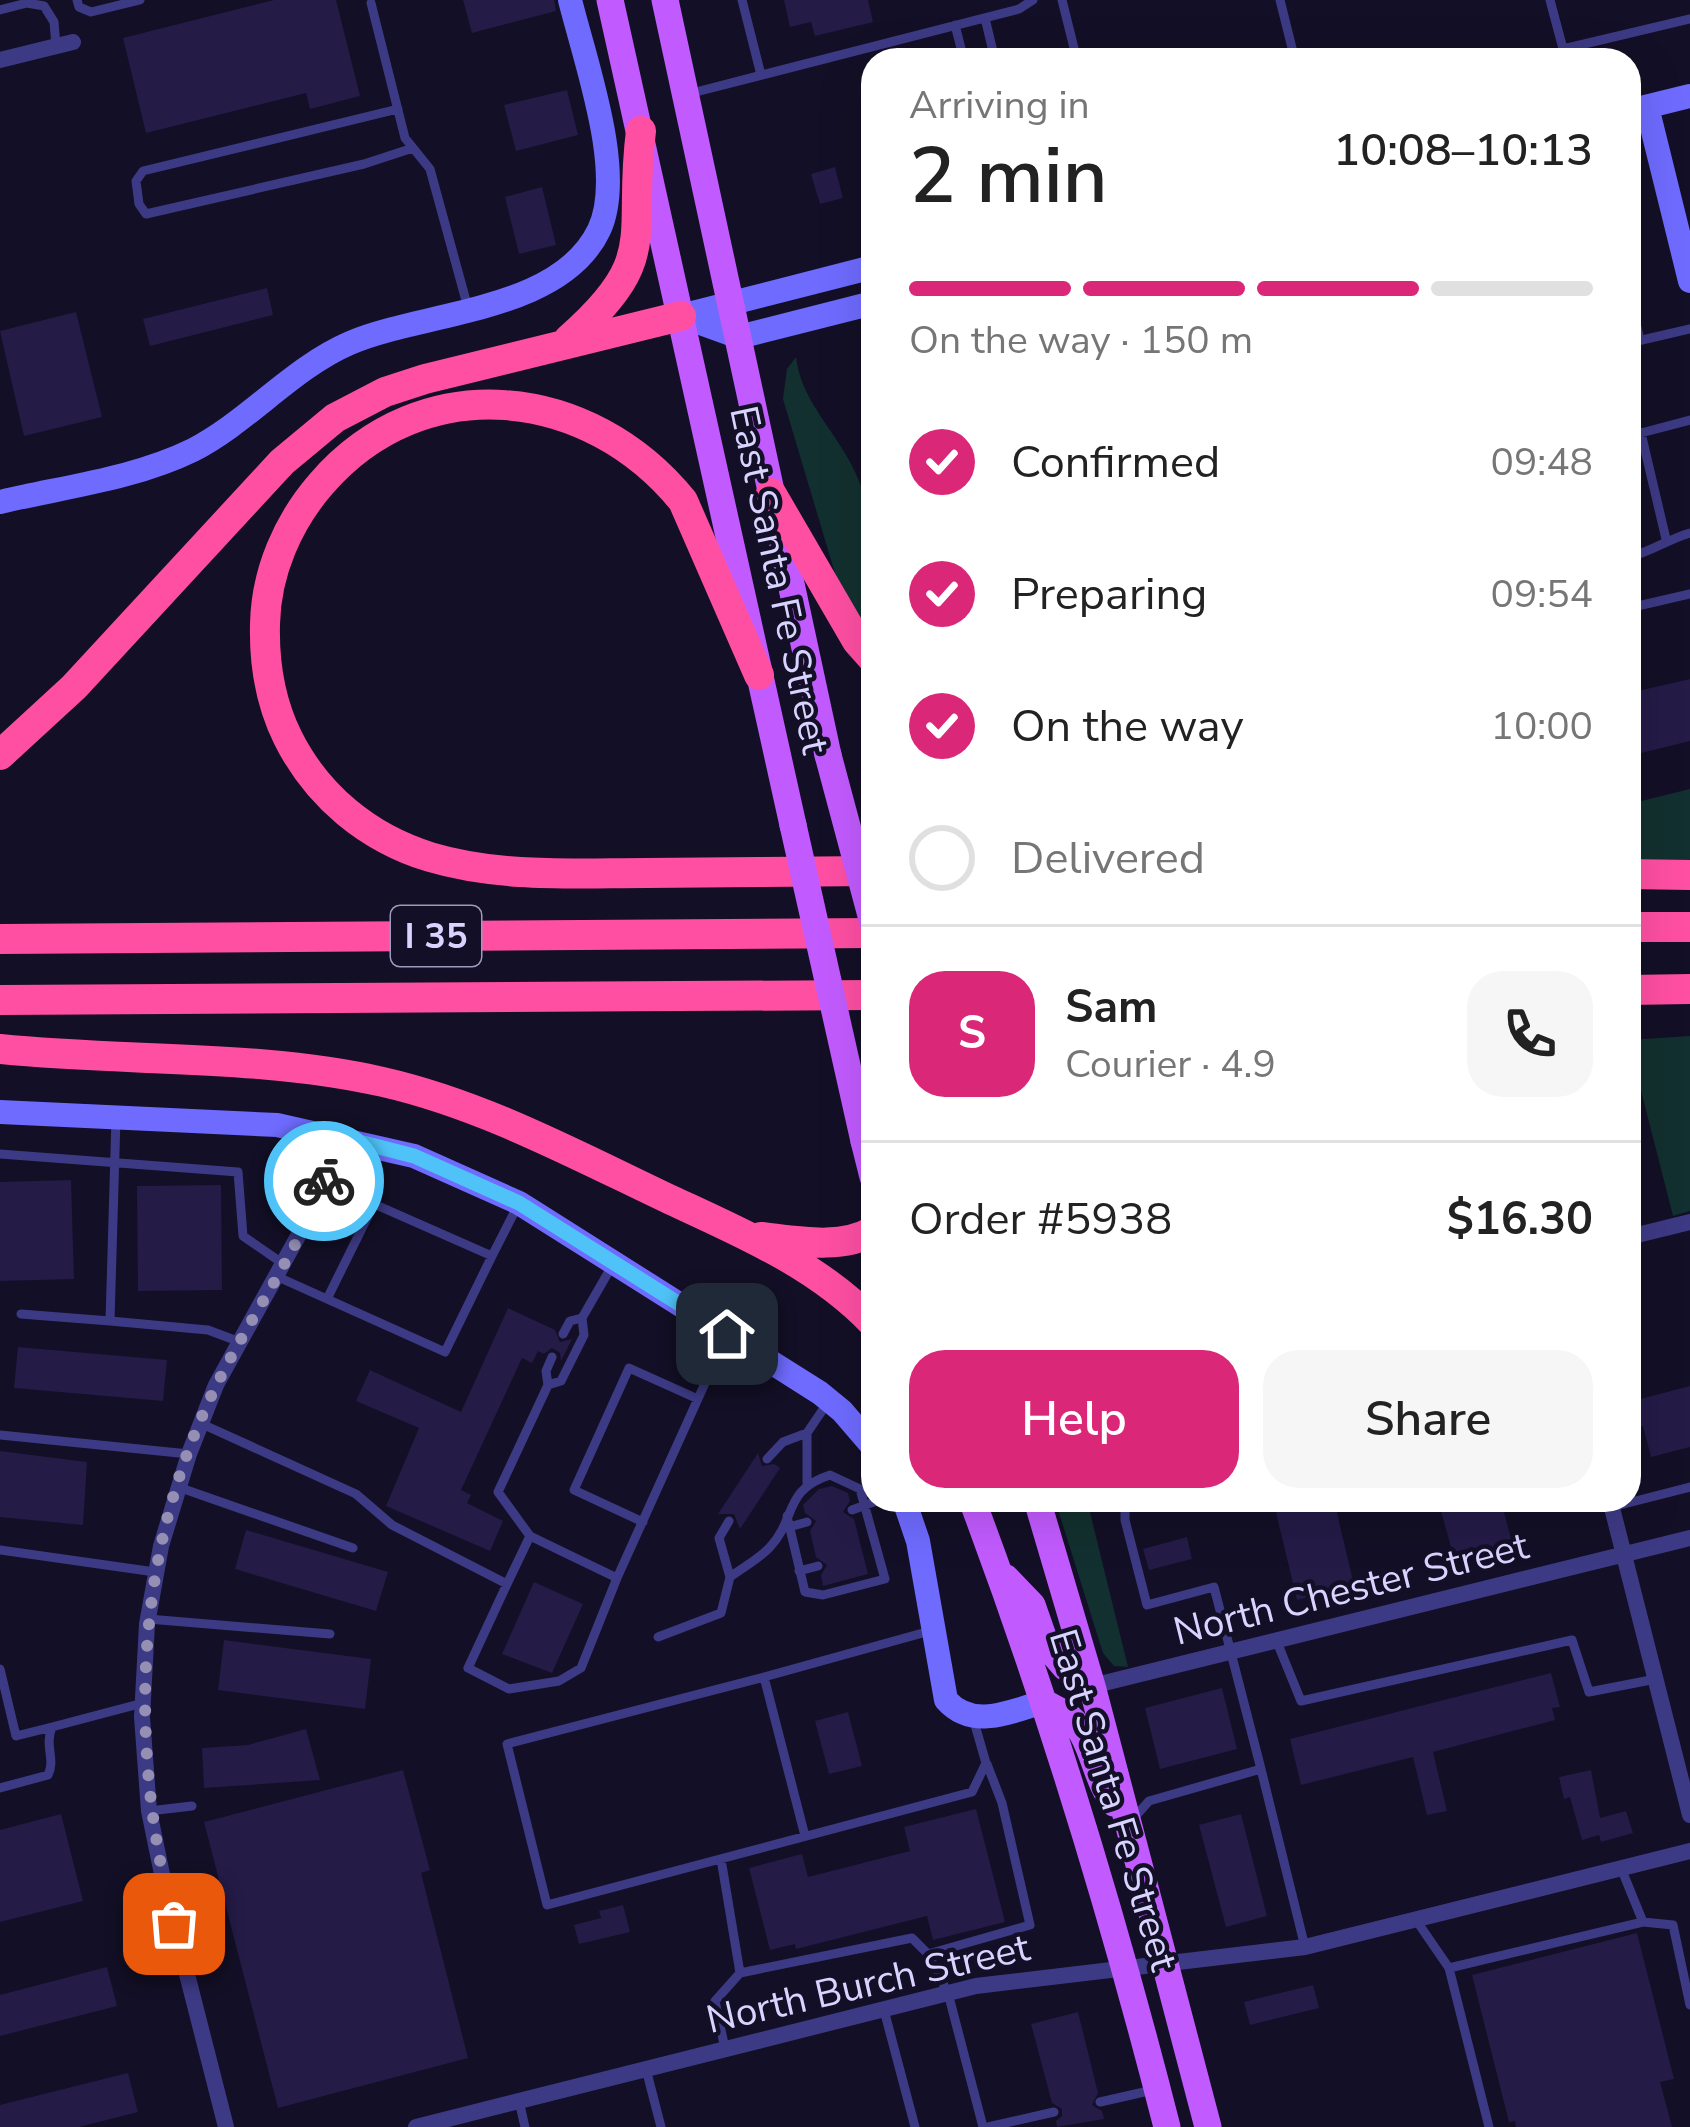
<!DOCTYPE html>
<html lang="en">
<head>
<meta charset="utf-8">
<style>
	body { margin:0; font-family:"Nunito Sans",sans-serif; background:#f6f6f6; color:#222; height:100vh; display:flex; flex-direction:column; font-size:45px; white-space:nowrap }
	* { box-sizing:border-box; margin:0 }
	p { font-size:39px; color:#767676 }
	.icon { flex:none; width:66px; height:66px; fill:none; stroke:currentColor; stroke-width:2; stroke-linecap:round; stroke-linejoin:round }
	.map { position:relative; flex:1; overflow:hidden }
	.sheet { position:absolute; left:861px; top:48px; width:780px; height:1464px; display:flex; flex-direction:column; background:#fff; border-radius:36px; box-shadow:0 12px 48px #0002 }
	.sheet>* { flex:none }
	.pin { position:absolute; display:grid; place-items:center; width:102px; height:102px; color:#fff; margin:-51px; border-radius:24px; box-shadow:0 6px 18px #0006 }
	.courier { position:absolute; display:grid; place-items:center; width:120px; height:120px; margin:-60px; border:9px solid #4fc3f7; border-radius:50%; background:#fff; color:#222; box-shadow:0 3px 15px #0007 }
	.head em { font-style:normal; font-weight:600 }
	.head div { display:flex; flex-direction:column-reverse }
	.head { display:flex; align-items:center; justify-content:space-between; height:204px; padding:0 48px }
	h1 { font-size:78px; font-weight:600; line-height:90px }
	.bar { display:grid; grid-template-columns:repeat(4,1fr); gap:18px 12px; align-content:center; height:144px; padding:0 48px }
	.bar i { height:15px; border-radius:9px; background:#e0e0e0 }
	.bar .active { background:#db2777 }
	.bar p { grid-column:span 4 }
	.line { display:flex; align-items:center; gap:30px; padding:0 48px; border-top:3px solid #e0e0e0 }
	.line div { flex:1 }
	.round { display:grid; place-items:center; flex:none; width:126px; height:126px; border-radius:36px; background:#f6f6f6 }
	ol { padding:0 48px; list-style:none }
	li { display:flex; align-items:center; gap:36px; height:132px }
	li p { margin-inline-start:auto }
	li .icon { padding:12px; border-radius:50%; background:#db2777; color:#fff; stroke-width:4 }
	li:last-child { color:#767676 }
	li i { width:66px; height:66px; border:6px solid #e0e0e0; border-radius:50% }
	.primary-button { display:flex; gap:24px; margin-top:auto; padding:24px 48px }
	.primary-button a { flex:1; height:138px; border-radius:36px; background:#db2777; color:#fff; font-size:48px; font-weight:600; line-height:138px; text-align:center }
	.primary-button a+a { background:#f6f6f6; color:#222 }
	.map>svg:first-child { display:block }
</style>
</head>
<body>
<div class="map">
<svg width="1690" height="2127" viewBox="0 0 1690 2127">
	<rect width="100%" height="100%" fill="#130f26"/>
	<!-- green -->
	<path fill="#12302f" d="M796,357C801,402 838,433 856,474C881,529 873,584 873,643L837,580L783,399L787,369Z
		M1690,789V861L1629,859V804Z
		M1690,1036V1211L1673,1216L1636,1071L1629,1072V1040Z
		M1055,1500H1087L1128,1667L1114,1666L1103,1653Z"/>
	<!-- building -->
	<path fill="#241b47" d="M274,0H336L360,96L310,109L306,93L146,133L123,38Z
		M463,0H554L556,11L472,33Z
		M784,0H868L873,22L815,36L811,22L790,27Z
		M567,90L578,135L516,151L504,105Z
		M835,167L843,198L820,204L811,174Z
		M542,187L556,245L519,254L505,197Z
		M267,288L273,315L150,346L143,319Z
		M76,312L102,417L24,436L0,331Z
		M1690,679V741L1629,756V693Z
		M71,1180L74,1279L0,1281V1182Z
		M221,1185L222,1290L138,1291L137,1186Z
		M508,1308L555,1330L560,1342L572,1339L561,1361L560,1353L552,1348L544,1354L538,1351L532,1363L522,1358L461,1490L471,1495L467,1503L503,1521L490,1551L386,1506L419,1428L356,1401L370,1370L461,1412Z
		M18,1347L167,1360L163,1401L14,1388Z
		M1690,1386V1447L1651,1457L1643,1426L1629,1429V1402Z
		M0,1451L87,1462L83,1525L0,1517Z
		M758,1453L762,1466L774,1464L780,1468L740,1529L734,1514H718Z
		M832,1486L848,1493L850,1501L843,1512L854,1519L868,1574L823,1586L821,1575L827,1565L816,1557L810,1531L816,1521L805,1513L803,1505L819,1489Z
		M1273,1500H1334L1354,1585L1297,1600Z
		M1438,1500H1501L1512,1543L1454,1558Z
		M246,1530L388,1572L376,1611L235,1569Z
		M1187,1537L1192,1559L1149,1570L1143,1549Z
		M534,1582L583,1604L552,1673L502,1654Z
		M224,1640L371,1659L365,1709L218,1690Z
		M1551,1673L1560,1707L1552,1708L1555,1720L1433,1752L1447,1811L1427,1815L1413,1757L1301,1785L1290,1739Z
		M1222,1688L1237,1749L1160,1769L1145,1708Z
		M848,1712L862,1766L829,1774L815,1721Z
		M306,1729L320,1780L204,1788L202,1748L248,1745Z
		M403,1770L430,1870L421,1873L468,2058L278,2108L204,1822Z
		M1591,1770L1600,1818L1626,1811L1633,1833L1601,1842L1599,1835L1582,1840L1570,1797L1564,1799L1559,1777Z
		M976,1809L1005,1922L933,1940L927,1916L796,1949L795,1944L770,1950L749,1868L802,1854L808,1877L910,1851L904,1827Z
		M61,1814L83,1901L0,1922V1830Z
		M1241,1814L1267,1916L1226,1927L1199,1825Z
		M623,1905L630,1932L579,1944L574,1925L601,1918L599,1911Z
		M1637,1933L1674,2079L1660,2082L1672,2127H1516L1515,2121L1509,2122L1472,1975Z
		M107,1967L117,2006L0,2036V1995Z
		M1313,1985L1319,2008L1250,2025L1244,2002Z
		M1078,2012L1098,2093L1092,2105L1102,2111L1104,2119L1057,2127L1056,2121L1062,2116V2109L1052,2103L1031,2024Z
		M128,2073L138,2112L79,2127H0V2105Z"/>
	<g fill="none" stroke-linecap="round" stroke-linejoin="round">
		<!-- lane -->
		<path stroke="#3d3a85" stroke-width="9" d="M77,0L79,7L91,12L140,0
			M742,0L761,75
			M1062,0L1077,60
			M1280,0L1295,60
			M1550,0L1566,60
			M371,3L405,138L430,169L468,308
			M0,10L27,3L44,6L54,22L56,46
			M985,18L995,60
			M955,25L964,60
			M1563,49L1690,19
			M692,93L1019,9L1033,0
			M398,109L143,171L136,181L139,204L146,214L364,164L413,148
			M1629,294L1640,340
			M1629,343L1690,329
			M1629,426L1641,433L1690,420
			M1641,433L1666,539
			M1629,557C1651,552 1668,539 1690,533
			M1629,608L1690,594
			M116,1118L110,1321L208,1330L240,1342
			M0,1154L238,1172L243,1236L285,1265
			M278,1277L327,1299L374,1204L492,1256L519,1203
			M327,1299L445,1352L492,1256
			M21,1314L110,1321
			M563,1334L570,1321L582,1318
			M548,1385L546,1371L552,1357
			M202,1424L356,1494L392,1525L507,1584L530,1536L617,1578L725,1339
			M0,1435L189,1454
			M767,1459L783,1442L807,1433
			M807,1482V1433L826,1405
			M178,1487L353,1548
			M1125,1500V1520L1147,1605L1214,1587L1261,1769L1149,1801L1133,1819
			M1612,1507L1690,1487
			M852,1510L879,1500
			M729,1521L719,1538L730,1577
			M643,1522L574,1490L629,1368L698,1399
			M789,1527L807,1522
			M530,1536L498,1492L548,1385L561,1381L584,1335L582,1318L613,1264
			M0,1550L155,1572
			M799,1571L818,1566
			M507,1584L468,1668L509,1689L559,1681L581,1668L617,1578
			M148,1619L330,1634
			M658,1637L721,1613L730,1577C742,1568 759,1559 770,1547C797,1518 783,1490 830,1475L860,1489L885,1579L823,1595L805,1592L787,1516
			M1277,1642L1301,1701L1572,1640L1589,1692L1656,1679
			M0,1669L16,1736L52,1727
			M764,1677L507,1744L547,1905L972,1792L986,1763L973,1718
			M1261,1769L1305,1947
			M0,1788L48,1775C56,1759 44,1747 52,1727L143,1703
			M149,1811L192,1806
			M805,1836L764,1677L930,1631
			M721,1859L740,1973L715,2001L725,2049
			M1621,1868L1643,1922L1673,1925L1690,2005
			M1416,1920L1449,1968L1489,2127
			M1449,1968L1643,1922
			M740,1973L912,1938L928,1954
			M884,2010L915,2127
			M646,2069L661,2127
			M519,2101L525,2127
			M1100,2102L1153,2090
			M983,2127L948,1993L928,1954L1030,1925L1002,1803L987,1764
			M988,2127L1054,2112"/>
		<!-- street -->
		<path stroke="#3d3a85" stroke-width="16" d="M0,60L73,42
			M1629,1237L1690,1222
			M1610,1500L1690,1815
			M1092,1686L1690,1538
			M226,2127L164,1884L149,1811L142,1717L147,1624L161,1546L189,1454L216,1385L313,1209L340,1137
			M416,2127L976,1986L1305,1947L1690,1851"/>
		<!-- secondary -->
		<path stroke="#6f6bff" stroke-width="24" d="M1647,107L1690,281
			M1629,111L1690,96
			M681,316L739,337L873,303
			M681,316L873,267
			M0,502C63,487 134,479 193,450C249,421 292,368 350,343C426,311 560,312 599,230C626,173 585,61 570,0
			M0,1112L277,1125L414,1156L519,1203L820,1393L842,1411L873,1447
			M904,1500L918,1541L946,1700C973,1730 1009,1712 1043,1702"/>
		<!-- primary -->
		<path stroke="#c25bff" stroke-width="27" d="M610,0L793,825
			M665,0L828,755
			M864,1141L873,1177
			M972,1500C1049,1705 1113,1915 1167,2127
			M1037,1500L1092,1686L1208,2127
			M1006,1578L1032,1605L1046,1645L1065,1667L1092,1686
			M1043,1702C1051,1707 1062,1711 1069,1717C1093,1737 1094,1778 1114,1803"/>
		<!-- highway -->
		<path stroke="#ff4fa3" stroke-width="30" d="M569,339C662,257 627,238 641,131
			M771,493L857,641L873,659
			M759,675L683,501C590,386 423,366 321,484C288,522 266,572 265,624C264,663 270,702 288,738C317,796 368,838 430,857C500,878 575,873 646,873C722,872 797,872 873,871
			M0,755L74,687L282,462L335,418L385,392L425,379L681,316
			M1629,874L1690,875
			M1629,927H1690
			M0,939L873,933
			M1629,990L1690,989
			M0,1000L873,995
			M0,1049C125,1062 261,1054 383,1082C484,1105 578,1156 671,1200C742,1233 818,1265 873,1323
			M761,1237C797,1241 841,1250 873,1231"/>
		<!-- primary-bridge -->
		<path stroke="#c25bff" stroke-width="27" d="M828,755L873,923
			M793,825L864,1141"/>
	</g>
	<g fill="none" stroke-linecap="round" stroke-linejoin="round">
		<!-- done -->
		<path stroke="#948fb3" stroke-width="12" stroke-dasharray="0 21.6" d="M174,1924C128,1744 133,1551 218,1382C252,1314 297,1253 324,1181"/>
		<!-- route -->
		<path stroke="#4fc3f7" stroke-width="15" d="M324,1181L340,1137L414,1156L519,1203L727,1334"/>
	</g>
	<g text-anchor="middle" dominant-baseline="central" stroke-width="9" stroke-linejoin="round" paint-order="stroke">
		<!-- shield labels -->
		<rect fill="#130f26" stroke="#9e99be" stroke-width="3" x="391" y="906" width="90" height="60" rx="9"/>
		<g font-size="36" font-weight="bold" fill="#d9d4ff">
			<text x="436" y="936">I 35</text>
		</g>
		<!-- street labels -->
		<g font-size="39" fill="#d9d4ff" stroke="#130f26">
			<text transform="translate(779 580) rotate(78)">East Santa Fe Street</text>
			<text transform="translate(1351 1589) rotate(-14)">North Chester Street</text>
			<text transform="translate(1113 1800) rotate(73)">East Santa Fe Street</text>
			<text transform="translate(868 1984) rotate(-13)">North Burch Street</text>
		</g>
	</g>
</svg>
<div class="pin" style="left:174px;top:1924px;background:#ea580c"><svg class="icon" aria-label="bag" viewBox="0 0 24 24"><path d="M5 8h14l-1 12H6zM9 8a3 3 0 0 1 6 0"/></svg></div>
<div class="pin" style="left:727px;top:1334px;background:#1f2937"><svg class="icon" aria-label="home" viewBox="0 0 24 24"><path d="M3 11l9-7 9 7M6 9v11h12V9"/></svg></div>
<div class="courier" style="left:324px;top:1181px"><svg class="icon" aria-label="bike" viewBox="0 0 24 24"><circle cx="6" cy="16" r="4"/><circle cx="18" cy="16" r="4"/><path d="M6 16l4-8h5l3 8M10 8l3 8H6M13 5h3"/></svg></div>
<section class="sheet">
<div class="head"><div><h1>2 min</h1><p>Arriving in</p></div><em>10:08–10:13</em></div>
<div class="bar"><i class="active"></i><i class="active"></i><i class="active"></i><i></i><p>On the way · 150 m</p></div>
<ol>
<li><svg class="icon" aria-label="check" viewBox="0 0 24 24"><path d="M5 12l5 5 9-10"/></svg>Confirmed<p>09:48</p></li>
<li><svg class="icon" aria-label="check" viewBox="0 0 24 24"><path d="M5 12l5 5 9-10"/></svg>Preparing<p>09:54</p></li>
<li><svg class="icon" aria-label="check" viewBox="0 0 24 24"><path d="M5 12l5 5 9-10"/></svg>On the way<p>10:00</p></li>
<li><i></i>Delivered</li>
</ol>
<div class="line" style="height:216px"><b class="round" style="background:#db2777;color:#fff">S</b><div><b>Sam</b><p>Courier · 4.9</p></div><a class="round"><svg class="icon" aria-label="phone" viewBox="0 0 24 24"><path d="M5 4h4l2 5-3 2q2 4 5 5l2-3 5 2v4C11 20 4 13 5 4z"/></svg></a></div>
<div class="line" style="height:156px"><div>Order #5938</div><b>$16.30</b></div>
<div class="primary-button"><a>Help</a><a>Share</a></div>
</section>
</div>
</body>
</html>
